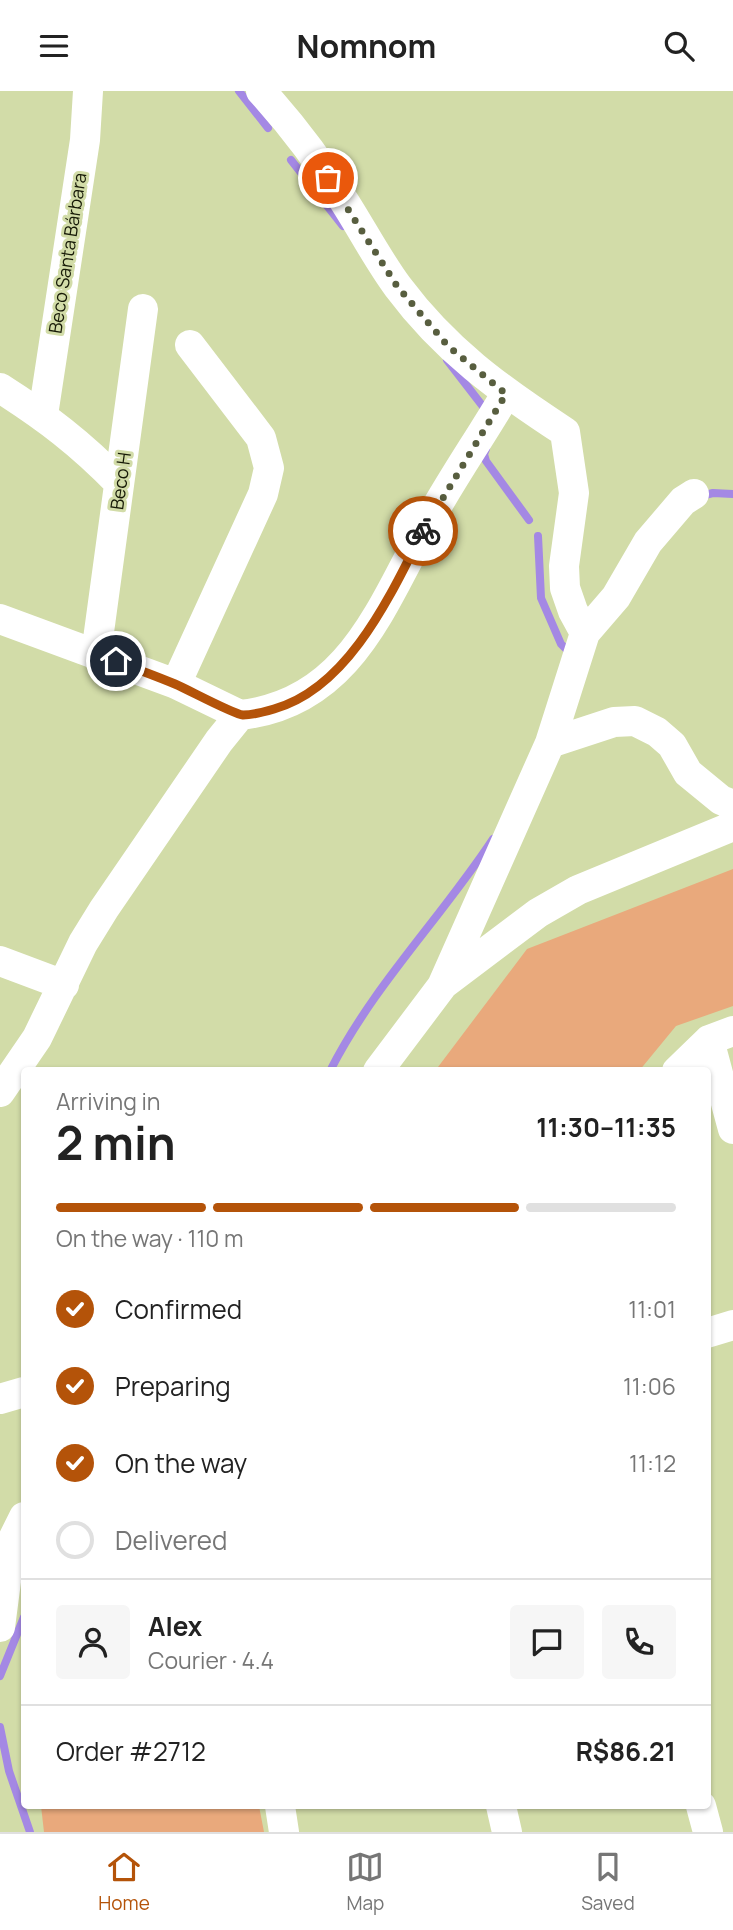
<!DOCTYPE html>
<html lang="en">
<head>
<meta charset="utf-8">
<style>
	body { margin:0; font-family:Manrope,sans-serif; background:#f6f6f6; color:#222; height:100vh; display:flex; flex-direction:column; font-size:26px; white-space:nowrap }
	* { box-sizing:border-box; margin:0 }
	p { font-size:23px; color:#767676 }
	.icon { flex:none; width:38px; height:38px; fill:none; stroke:currentColor; stroke-width:2; stroke-linecap:round; stroke-linejoin:round }
	.map { position:relative; flex:1; overflow:hidden }
	.sheet { position:absolute; left:21px; top:976px; width:690px; height:742px; display:flex; flex-direction:column; background:#fff; border-radius:7px; box-shadow:0 2px 5px #0004 }
	.sheet>* { flex:none }
	.pin { position:absolute; display:grid; place-items:center; width:60px; height:60px; color:#fff; margin:-30px; border:4px solid #fff; border-radius:50%; box-shadow:0 2px 7px #0007 }
	.courier { position:absolute; display:grid; place-items:center; width:70px; height:70px; margin:-35px; border:5px solid #b45309; border-radius:50%; background:#fff; color:#222; box-shadow:0 2px 9px #0007 }
	.headline em { font-style:normal; font-weight:700 }
	.headline div { display:flex; flex-direction:column-reverse }
	.headline { display:flex; align-items:center; justify-content:space-between; height:119px; padding:0 35px }
	h1 { font-size:46px; font-weight:700; line-height:52px }
	.bar { display:grid; grid-template-columns:repeat(4,1fr); gap:10px 7px; align-content:center; height:84px; padding:0 35px }
	.bar i { height:9px; border-radius:5px; background:#e0e0e0 }
	.bar .on { background:#b45309 }
	.bar p { grid-column:span 4 }
	.line { display:flex; align-items:center; gap:18px; padding:0 35px; border-top:2px solid #e0e0e0 }
	.line div { flex:1 }
	.round { display:grid; place-items:center; flex:none; width:74px; height:74px; border-radius:7px; background:#f6f6f6 }
	ol { padding:0 35px; list-style:none }
	li { display:flex; align-items:center; gap:21px; height:77px }
	li p { margin-inline-start:auto }
	li .icon { padding:7px; border-radius:50%; background:#b45309; color:#fff; stroke-width:4 }
	li:last-child { color:#767676 }
	li i { width:38px; height:38px; border:4px solid #e0e0e0; border-radius:50% }
	header { display:flex; justify-content:space-between; align-items:center; height:91px; padding:0 35px; background:#fff; font-size:32px; font-weight:700 }
	.tab-bar { display:flex; justify-content:space-around; align-items:center; height:98px; border-top:2px solid #e0e0e0; background:#fff; font-size:19px; color:#767676 }
	.tab-bar a { display:grid; justify-items:center; gap:4px }
	.tab-bar .on { color:#b45309 }
	.map>svg:first-child { display:block }
</style>
</head>
<body>
<header><svg class="icon" aria-label="menu" viewBox="0 0 24 24"><path d="M4 6h16M4 12h16M4 18h16"/></svg>Nomnom<svg class="icon" aria-label="search" viewBox="0 0 24 24"><circle cx="10" cy="10" r="6"/><path d="M15 15l6 6"/></svg></header>
<div class="map">
<svg width="733" height="1741" viewBox="0 0 733 1741">
	<rect width="100%" height="100%" fill="#d2dca8"/>
	<!-- green -->
	<path fill="#e9a97c" d="M733,778V915L676,935L639,980H435L527,858Z
		M41,1715H259L264,1741H44Z"/>
	<g fill="none" stroke-linecap="round" stroke-linejoin="round">
		<!-- stream -->
		<path stroke="#a488e4" stroke-width="8" d="M239,0L268,37
			M291,69L343,135
			M447,269L488,322
			M486,358L484,363L486,370L529,429
			M701,405L713,402L733,403
			M538,445L541,507L561,553L569,561
			M330,980C373,895 441,827 493,748
			M0,1585L24,1526
			M0,1636L9,1680L30,1741"/>
		<!-- minor -->
		<path stroke="#fff" stroke-width="30" d="M261,0C292,34 320,71 344,110C362,138 378,169 398,196C445,259 499,298 565,341L574,402L564,475L565,497L573,520L585,542
			M0,297C47,327 80,352 119,392
			M43,324L85,49L88,0
			M0,528L176,593L240,624
			M96,563L143,218
			M176,593L263,403L269,377L261,347L190,254
			M550,652L614,631L635,630L657,641L672,654L688,682L721,709L733,714
			M0,870L64,894
			M445,892L538,822L578,799L733,735
			M709,949L733,1038
			M378,980L442,895L550,652L585,542L616,506L648,451L683,410L694,403
			M677,980L709,949L733,940
			M0,1001L37,947L83,852L104,818L219,650L240,624C345,613 379,522 423,440C448,393 479,349 506,303
			M707,1242L733,1234
			M0,1308L24,1301
			M0,1536L11,1452L24,1426
			M280,1715L284,1741
			M501,1715L507,1741
			M701,1715L708,1741"/>
	</g>
	<g fill="none" stroke-linecap="round" stroke-linejoin="round">
		<!-- done -->
		<path stroke="#585e3f" stroke-width="7" stroke-dasharray="0 12.6" d="M328,87L397,195L448,255L506,303L423,440"/>
		<!-- route -->
		<path stroke="#b45309" stroke-width="9" d="M116,570C136,578 156,585 175,593C189,599 233,623 243,624C253,624 264,621 274,618C349,597 391,503 423,440"/>
	</g>
	<g text-anchor="middle" dominant-baseline="central" stroke-width="6" stroke-linejoin="round" paint-order="stroke">
		<!-- street labels -->
		<g font-size="18" fill="#171a07" stroke="#d2dca8">
			<text transform="translate(67 162) rotate(-81)">Beco Santa Bárbara</text>
			<text transform="translate(120 390) rotate(-82)">Beco H</text>
		</g>
	</g>
</svg>
<div class="pin" style="left:328px;top:87px;background:#ea580c"><svg class="icon" aria-label="bag" viewBox="0 0 24 24"><path d="M5 8h14l-1 12H6zM9 8a3 3 0 0 1 6 0"/></svg></div>
<div class="pin" style="left:116px;top:570px;background:#1f2937"><svg class="icon" aria-label="home" viewBox="0 0 24 24"><path d="M3 11l9-7 9 7M6 9v11h12V9"/></svg></div>
<div class="courier" style="left:423px;top:440px"><svg class="icon" aria-label="bike" viewBox="0 0 24 24"><circle cx="6" cy="16" r="4"/><circle cx="18" cy="16" r="4"/><path d="M6 16l4-8h5l3 8M10 8l3 8H6M13 5h3"/></svg></div>
<section class="sheet">
<div class="headline"><div><h1>2 min</h1><p>Arriving in</p></div><em>11:30–11:35</em></div>
<div class="bar"><i class="on"></i><i class="on"></i><i class="on"></i><i></i><p>On the way · 110 m</p></div>
<ol>
<li><svg class="icon" aria-label="check" viewBox="0 0 24 24"><path d="M5 12l5 5 9-10"/></svg>Confirmed<p>11:01</p></li>
<li><svg class="icon" aria-label="check" viewBox="0 0 24 24"><path d="M5 12l5 5 9-10"/></svg>Preparing<p>11:06</p></li>
<li><svg class="icon" aria-label="check" viewBox="0 0 24 24"><path d="M5 12l5 5 9-10"/></svg>On the way<p>11:12</p></li>
<li><i></i>Delivered</li>
</ol>
<div class="line" style="height:126px"><a class="round"><svg class="icon" aria-label="person" viewBox="0 0 24 24"><circle cx="12" cy="8" r="4"/><path d="M4 21q1-7 8-7t8 7"/></svg></a><div><b>Alex</b><p>Courier · 4.4</p></div><a class="round"><svg class="icon" aria-label="chat" viewBox="0 0 24 24"><path d="M4 5h16v11H9l-5 4z"/></svg></a><a class="round"><svg class="icon" aria-label="phone" viewBox="0 0 24 24"><path d="M5 4h4l2 5-3 2q2 4 5 5l2-3 5 2v4C11 20 4 13 5 4z"/></svg></a></div>
<div class="line" style="height:91px"><div>Order #2712</div><b>R$86.21</b></div>
</section>
</div>
<nav class="tab-bar">
<a class="on"><svg class="icon" aria-label="home" viewBox="0 0 24 24"><path d="M3 11l9-7 9 7M6 9v11h12V9"/></svg>Home</a>
<a><svg class="icon" aria-label="map" viewBox="0 0 24 24"><path d="M3 6l6-2 6 2 6-2v14l-6 2-6-2-6 2zM9 4v14M15 6v14"/></svg>Map</a>
<a><svg class="icon" aria-label="saved" viewBox="0 0 24 24"><path d="M7 4h10v16l-5-4-5 4z"/></svg>Saved</a>
</nav>
</body>
</html>
